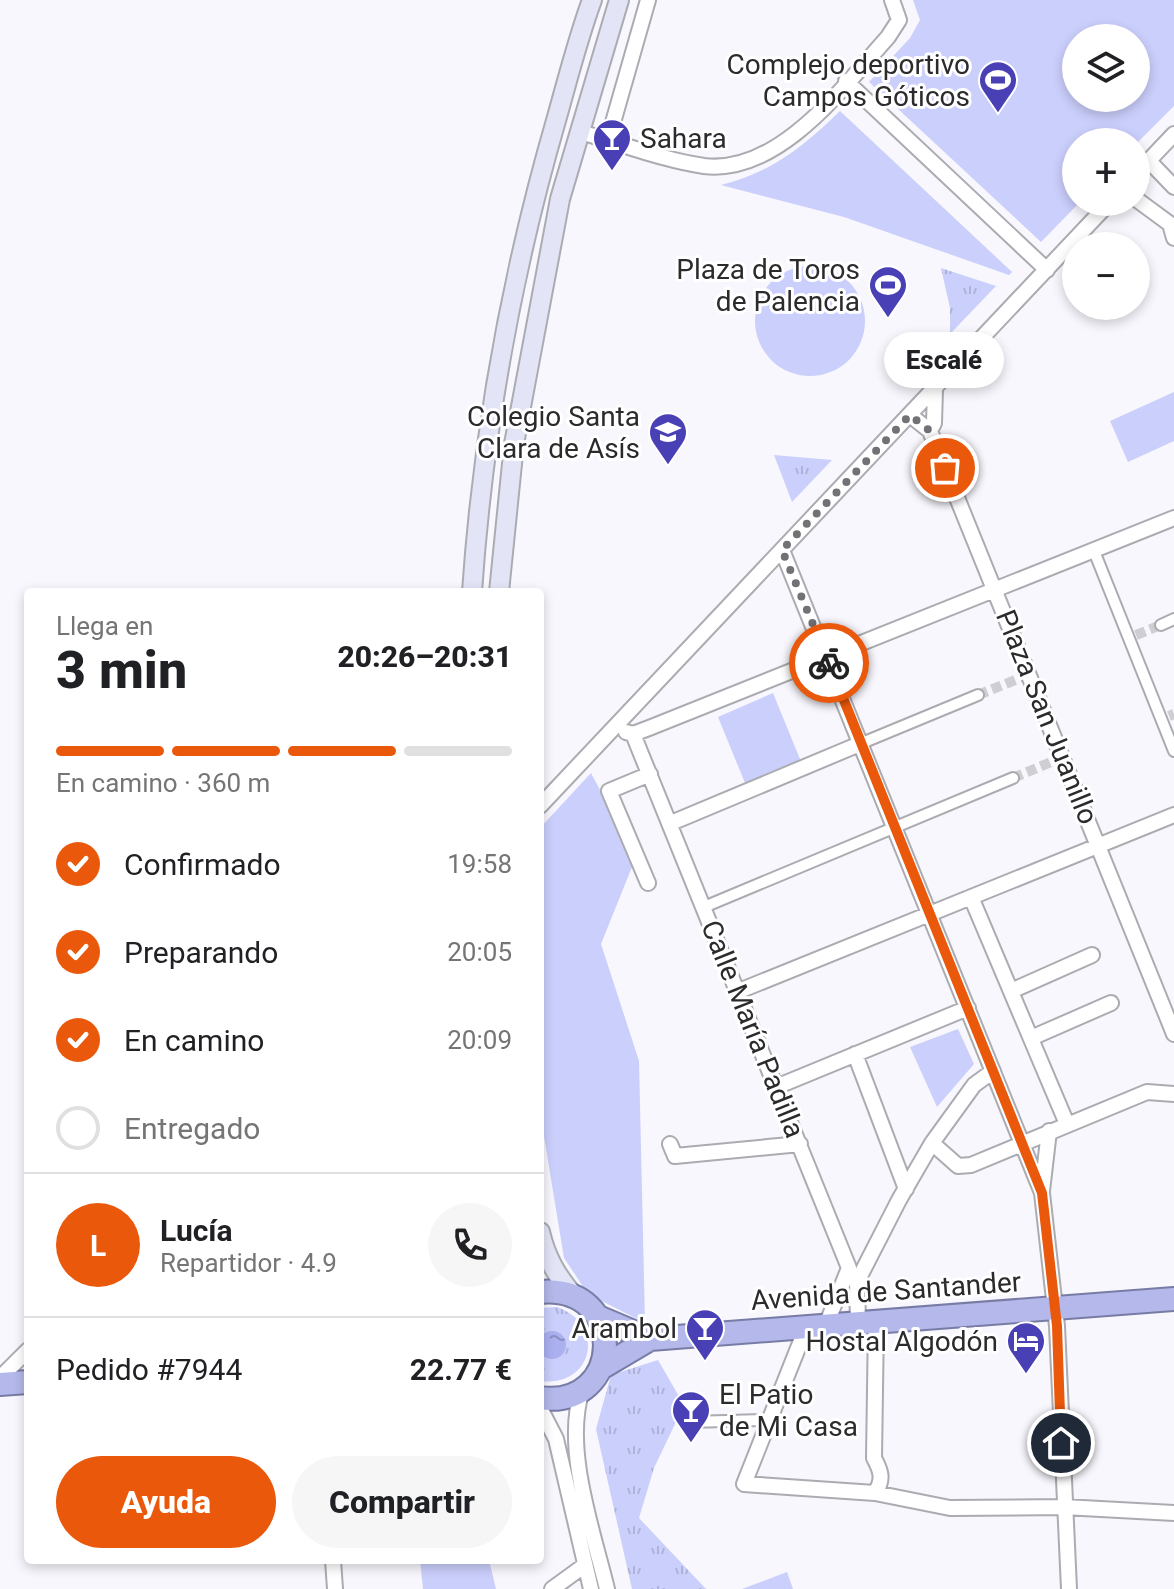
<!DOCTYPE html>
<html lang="es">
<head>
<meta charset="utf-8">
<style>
	body { margin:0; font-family:Roboto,sans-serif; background:#f6f6f6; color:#202124; height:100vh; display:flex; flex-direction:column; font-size:30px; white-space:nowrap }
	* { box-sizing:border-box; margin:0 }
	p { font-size:26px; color:#757577 }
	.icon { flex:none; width:44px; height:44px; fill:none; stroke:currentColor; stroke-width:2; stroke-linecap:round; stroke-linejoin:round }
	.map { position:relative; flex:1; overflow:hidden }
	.sheet { position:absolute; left:24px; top:588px; width:520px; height:976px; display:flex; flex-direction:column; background:#fff; border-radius:8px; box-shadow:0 4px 12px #0003 }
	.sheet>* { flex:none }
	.controls { position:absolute; left:1062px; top:24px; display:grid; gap:16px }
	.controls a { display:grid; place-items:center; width:88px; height:88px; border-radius:50%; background:#fff; box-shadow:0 4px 12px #0003; font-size:40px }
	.pin { position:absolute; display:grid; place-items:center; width:68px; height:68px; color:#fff; margin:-34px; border:4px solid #fff; border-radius:50%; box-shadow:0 2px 8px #0007 }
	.courier { position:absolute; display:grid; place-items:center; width:80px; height:80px; margin:-40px; border:6px solid #ea580c; border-radius:50%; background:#fff; color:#222; box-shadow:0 2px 10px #0007 }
	.bubble { position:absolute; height:56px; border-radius:28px; background:#fff; box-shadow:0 4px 12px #0003; font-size:26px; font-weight:800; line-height:56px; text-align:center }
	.headline em { font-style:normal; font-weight:800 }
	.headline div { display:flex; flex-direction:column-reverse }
	.headline { display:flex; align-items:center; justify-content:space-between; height:136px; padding:0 32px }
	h1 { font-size:52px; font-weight:800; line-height:60px }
	.bar { display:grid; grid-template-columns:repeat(4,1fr); gap:12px 8px; align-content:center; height:96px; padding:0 32px }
	.bar i { height:10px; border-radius:6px; background:#e0e0e0 }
	.bar .on { background:#ea580c }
	.bar p { grid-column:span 4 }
	.line { display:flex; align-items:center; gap:20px; padding:0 32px; border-top:2px solid #e0e0e0 }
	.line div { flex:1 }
	.round { display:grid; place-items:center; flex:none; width:84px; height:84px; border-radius:42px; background:#f6f6f6 }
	ol { padding:0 32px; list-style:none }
	li { display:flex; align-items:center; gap:24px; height:88px }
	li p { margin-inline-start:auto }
	li .icon { padding:8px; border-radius:50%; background:#ea580c; color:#fff; stroke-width:4 }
	li:last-child { color:#757577 }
	li i { width:44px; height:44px; border:4px solid #e0e0e0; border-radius:50% }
	.cta { display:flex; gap:16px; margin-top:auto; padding:16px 32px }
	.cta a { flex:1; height:92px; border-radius:48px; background:#ea580c; color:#fff; font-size:32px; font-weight:800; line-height:92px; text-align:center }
	.cta a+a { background:#f6f6f6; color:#202124 }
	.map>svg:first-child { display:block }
</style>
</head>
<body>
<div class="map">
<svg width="1174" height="1589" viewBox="0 0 1174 1589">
	<defs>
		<pattern id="grass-tufts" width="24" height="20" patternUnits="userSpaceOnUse" patternTransform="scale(2)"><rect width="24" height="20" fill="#cbcffc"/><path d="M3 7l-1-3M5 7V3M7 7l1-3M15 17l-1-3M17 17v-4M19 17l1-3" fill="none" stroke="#aeb2d8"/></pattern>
		<pattern id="water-ripples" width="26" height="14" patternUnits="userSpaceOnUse" patternTransform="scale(2)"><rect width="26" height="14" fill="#abb0f1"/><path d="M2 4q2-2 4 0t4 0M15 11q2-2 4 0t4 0" fill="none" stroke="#8b8fc4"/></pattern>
	</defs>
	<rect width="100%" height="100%" fill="#f7f7fd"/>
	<!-- grass -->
	<path fill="url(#grass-tufts)" d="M941,268L996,286L950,334V308Z
		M774,455L832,460L792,502Z
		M557,1307C607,1325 593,1388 540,1381V1308Z
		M658,1360L684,1405L654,1468L639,1518L706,1589H632L596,1429L611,1375Z"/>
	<!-- green -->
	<path fill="#cbcffc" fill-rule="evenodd" d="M913,0H1174V106L1136,144L1076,142V202H1080L1041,242L869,82L910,38L920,20ZM1076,38H1136V98H1076Z
		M840,111L1012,272L1009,275L844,217L721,185C772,172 803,147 840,111Z
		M755 321a55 55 0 1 1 110 0a55 55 0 1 1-110 0Z
		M1174,392V441L1128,462L1110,421Z
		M773,693L802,764L745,783L718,717Z
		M591,773L636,857L601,944L639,1061L645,1323L588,1294L564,1258L540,1112V828Z
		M958,1029L974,1064L937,1107L910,1047Z
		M420,1560H489L496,1589H423Z
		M787,1572L793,1589H742Z"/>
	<!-- water -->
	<path fill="url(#water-ripples)" d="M538 1345a14 14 0 1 1 28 0a14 14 0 1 1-28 0Z"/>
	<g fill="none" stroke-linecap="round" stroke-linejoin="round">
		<!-- pedestrian-tunnel -->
		<path stroke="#ceced3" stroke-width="10" stroke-dasharray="10 5" stroke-linecap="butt" d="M1136,635L1161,625
			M978,695L1030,674
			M1169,716L1174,714
			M1013,778L1063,757"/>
		<defs>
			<path id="pedestrian" d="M1094,551L1174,751
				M1161,625L1174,619
				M862,743L978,695
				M704,907L1013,778
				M688,1422L768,1420"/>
			<path id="minor" d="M846,81L1047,270
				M580,132C620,143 662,160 704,166C779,175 843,87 888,37L899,20L892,0
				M608,140L648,0
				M1149,161L1174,187
				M1136,174L1174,134
				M1136,199L1170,224L1174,238
				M910,415L930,431L1174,1034
				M930,431L934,423L935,390
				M782,550L1042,1193L1057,1326L1069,1589
				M626,732L633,734L649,728L1174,518
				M633,734L849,1268L826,1325
				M540,806L1110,202
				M671,823L862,743
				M648,883L609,791L650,774
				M971,897L1067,1124
				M739,991L1174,815
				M1011,991L1092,955
				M1031,1038L1111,1003
				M855,1054L906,1189
				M776,1087L968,1008
				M932,1143L958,1166L971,1165L1147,1092L1174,1094
				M670,1144L675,1156L800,1144
				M1042,1191L1049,1131
				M858,1323L857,1282L899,1200L932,1143L974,1085L993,1071
				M806,1328L744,1484L875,1493L950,1508L1064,1507L1174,1513
				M0,1378L28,1350
				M582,1390C563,1448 593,1531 607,1589
				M540,1408L556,1439L591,1589
				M875,1493C884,1479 881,1471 874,1458L876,1322
				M333,1560L335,1589
				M552,1589L585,1565"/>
			<path id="secondary" d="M472,592C483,431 512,272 557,117C568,78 578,38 592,0
				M499,592L514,444L560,199L619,0
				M540,1232C546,1257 556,1275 573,1295"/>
			<path id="trunk" d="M540,1292C629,1284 624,1410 540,1398
				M598,1317L650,1339
				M601,1368L650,1339L1174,1299
				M0,1384L28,1382"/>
		</defs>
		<!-- pedestrian casing -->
		<use href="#pedestrian" stroke="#abacb1" stroke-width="14"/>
		<!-- minor casing -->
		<use href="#minor" stroke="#abacb1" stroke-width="18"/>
		<!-- secondary casing -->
		<use href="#secondary" stroke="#abacb1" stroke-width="22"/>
		<!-- trunk casing -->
		<use href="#trunk" stroke="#787ca5" stroke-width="26"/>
		<!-- pedestrian -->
		<use href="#pedestrian" stroke="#fff" stroke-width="10"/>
		<!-- minor -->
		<use href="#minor" stroke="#fff" stroke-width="14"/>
		<!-- secondary -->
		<use href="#secondary" stroke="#e3e5f7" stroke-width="18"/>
		<!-- trunk -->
		<use href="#trunk" stroke="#b4b8ea" stroke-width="22"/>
	</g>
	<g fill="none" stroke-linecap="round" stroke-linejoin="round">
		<!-- done -->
		<path stroke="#727276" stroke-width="8" stroke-dasharray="0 14.4" d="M829,663L782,550L910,415L930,431L945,468"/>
		<!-- route -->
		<path stroke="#ea580c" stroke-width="10" d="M829,663L1042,1193L1057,1326L1061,1443"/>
	</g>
	<!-- icons -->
	<defs>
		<symbol id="stadium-pin" viewBox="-11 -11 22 30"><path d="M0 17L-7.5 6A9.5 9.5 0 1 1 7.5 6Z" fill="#4a40b6" stroke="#fff"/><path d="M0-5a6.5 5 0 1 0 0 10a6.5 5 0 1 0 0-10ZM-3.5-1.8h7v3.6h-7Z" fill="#fff"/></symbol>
		<symbol id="bar-pin" viewBox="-11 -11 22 30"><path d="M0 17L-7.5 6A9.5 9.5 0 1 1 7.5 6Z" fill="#4a40b6" stroke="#fff"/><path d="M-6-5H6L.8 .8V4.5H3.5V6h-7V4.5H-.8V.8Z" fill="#fff"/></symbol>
		<symbol id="school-pin" viewBox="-11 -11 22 30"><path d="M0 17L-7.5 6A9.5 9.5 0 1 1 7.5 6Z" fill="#4a40b6" stroke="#fff"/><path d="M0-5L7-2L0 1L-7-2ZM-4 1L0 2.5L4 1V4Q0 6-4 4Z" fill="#fff"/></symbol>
		<symbol id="hotel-pin" viewBox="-11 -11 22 30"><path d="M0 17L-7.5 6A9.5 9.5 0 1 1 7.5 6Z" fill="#4a40b6" stroke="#fff"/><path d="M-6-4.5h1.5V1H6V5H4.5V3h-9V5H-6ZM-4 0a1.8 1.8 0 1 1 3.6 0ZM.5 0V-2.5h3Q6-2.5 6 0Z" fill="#fff"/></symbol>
	</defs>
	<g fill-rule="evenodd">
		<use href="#stadium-pin" x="976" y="58" width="44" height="60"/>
		<use href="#bar-pin" x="590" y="116" width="44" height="60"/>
		<use href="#stadium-pin" x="866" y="263" width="44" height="60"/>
		<use href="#school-pin" x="646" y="410" width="44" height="60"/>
		<use href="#bar-pin" x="683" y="1306" width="44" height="60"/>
		<use href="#hotel-pin" x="1004" y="1319" width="44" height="60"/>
		<use href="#bar-pin" x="669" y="1388" width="44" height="60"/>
	</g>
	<g text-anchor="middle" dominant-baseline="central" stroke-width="6" stroke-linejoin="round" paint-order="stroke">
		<!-- poi labels -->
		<g font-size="28" fill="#2b2b2d" stroke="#fff" text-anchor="end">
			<text x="970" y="64">Complejo deportivo<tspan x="970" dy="32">Campos Góticos</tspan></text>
			<text x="640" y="138" text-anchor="start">Sahara</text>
			<text x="860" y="269">Plaza de Toros<tspan x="860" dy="32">de Palencia</tspan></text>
			<text x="640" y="416">Colegio Santa<tspan x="640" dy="32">Clara de Asís</tspan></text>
			<text x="677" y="1328">Arambol</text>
			<text x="998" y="1341">Hostal Algodón</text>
			<text x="719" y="1394" text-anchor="start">El Patio<tspan x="719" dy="32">de Mi Casa</tspan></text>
		</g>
		<!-- street labels -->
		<g font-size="28" fill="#2b2b2d" stroke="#fff">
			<text transform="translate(1047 717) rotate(68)">Plaza San Juanillo</text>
			<text transform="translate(753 1029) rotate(68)">Calle María Padilla</text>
			<text transform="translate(886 1291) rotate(-4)">Avenida de Santander</text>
		</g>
	</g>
</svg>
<div class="controls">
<a><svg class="icon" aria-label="layers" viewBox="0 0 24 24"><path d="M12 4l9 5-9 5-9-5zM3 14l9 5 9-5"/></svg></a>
<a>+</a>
<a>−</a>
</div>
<div class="pin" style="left:945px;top:468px;background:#ea580c"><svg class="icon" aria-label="bag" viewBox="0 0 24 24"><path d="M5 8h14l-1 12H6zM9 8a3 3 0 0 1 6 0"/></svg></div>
<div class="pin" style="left:1061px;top:1443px;background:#1f2937"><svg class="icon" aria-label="home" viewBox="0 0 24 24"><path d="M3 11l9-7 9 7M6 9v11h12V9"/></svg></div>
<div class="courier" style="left:829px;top:663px"><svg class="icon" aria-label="bike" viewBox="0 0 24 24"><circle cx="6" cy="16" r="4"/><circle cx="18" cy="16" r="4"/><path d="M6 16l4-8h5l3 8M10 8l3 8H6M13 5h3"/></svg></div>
<div class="bubble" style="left:884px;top:332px;width:120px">Escalé</div>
<section class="sheet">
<div class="headline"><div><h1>3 min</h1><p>Llega en</p></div><em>20:26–20:31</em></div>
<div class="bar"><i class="on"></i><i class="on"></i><i class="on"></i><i></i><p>En camino · 360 m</p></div>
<ol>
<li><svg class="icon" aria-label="check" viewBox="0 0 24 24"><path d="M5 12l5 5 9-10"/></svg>Confirmado<p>19:58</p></li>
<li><svg class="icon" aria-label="check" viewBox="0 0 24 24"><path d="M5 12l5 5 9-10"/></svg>Preparando<p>20:05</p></li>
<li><svg class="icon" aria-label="check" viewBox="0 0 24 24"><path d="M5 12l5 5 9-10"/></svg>En camino<p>20:09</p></li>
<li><i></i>Entregado</li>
</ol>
<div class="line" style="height:144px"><b class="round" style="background:#ea580c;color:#fff">L</b><div><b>Lucía</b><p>Repartidor · 4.9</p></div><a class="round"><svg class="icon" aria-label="phone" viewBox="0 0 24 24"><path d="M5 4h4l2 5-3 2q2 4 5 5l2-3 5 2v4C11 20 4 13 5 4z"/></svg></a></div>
<div class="line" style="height:104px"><div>Pedido #7944</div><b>22.77 €</b></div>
<div class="cta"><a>Ayuda</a><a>Compartir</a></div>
</section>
</div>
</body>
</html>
